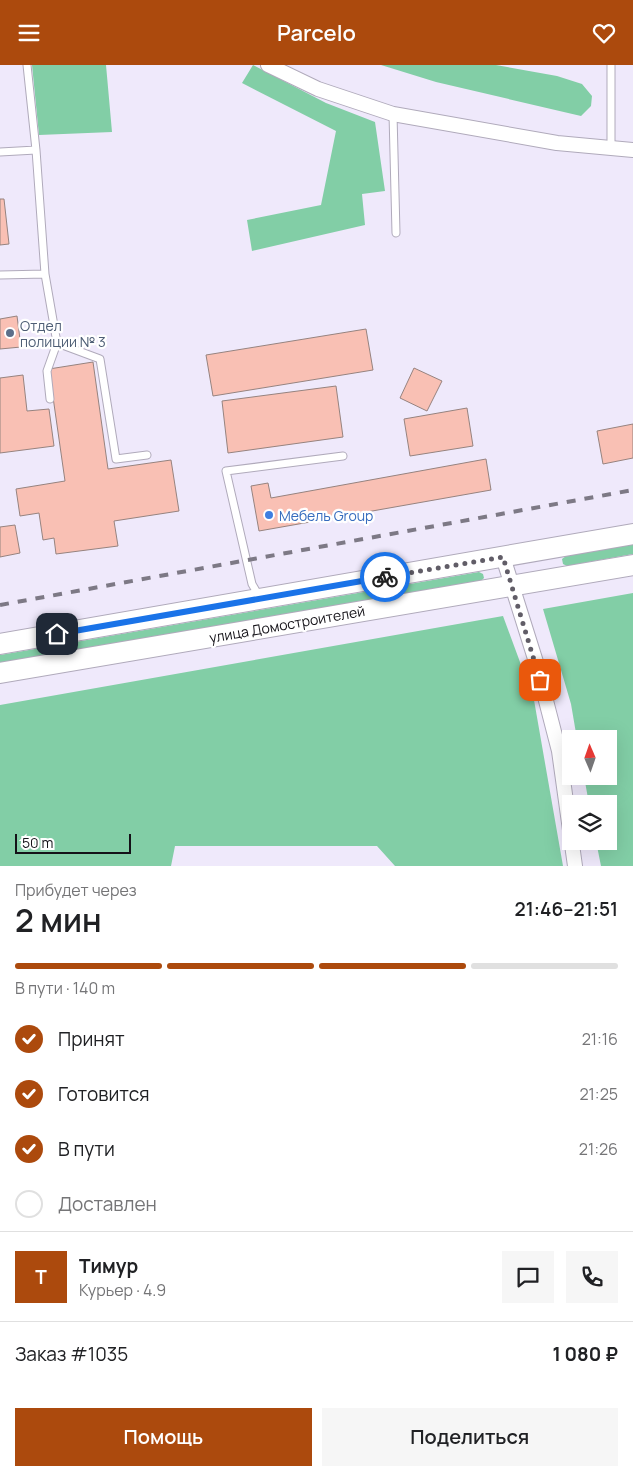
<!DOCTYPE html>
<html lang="ru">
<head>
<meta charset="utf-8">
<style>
	body { margin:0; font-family:Manrope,sans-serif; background:#f6f6f6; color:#202124; height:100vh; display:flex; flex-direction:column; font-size:19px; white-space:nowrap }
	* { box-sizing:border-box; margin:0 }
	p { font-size:16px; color:#757577 }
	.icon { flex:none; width:28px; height:28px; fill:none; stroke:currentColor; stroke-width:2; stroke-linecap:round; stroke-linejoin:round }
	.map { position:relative; height:801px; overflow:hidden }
	.drawer { display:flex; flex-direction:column; background:#fff; flex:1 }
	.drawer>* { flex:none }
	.needle { width:32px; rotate:358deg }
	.controls { position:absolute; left:562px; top:665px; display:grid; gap:10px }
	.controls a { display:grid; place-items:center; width:55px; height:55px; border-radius:0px; background:#fff; box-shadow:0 5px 20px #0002; font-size:25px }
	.scale { position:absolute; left:15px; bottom:12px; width:116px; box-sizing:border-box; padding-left:5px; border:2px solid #141218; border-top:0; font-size:14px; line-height:18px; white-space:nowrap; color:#141218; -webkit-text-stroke:4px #fff; paint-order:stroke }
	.pin { position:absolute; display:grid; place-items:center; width:42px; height:42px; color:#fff; margin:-21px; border-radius:10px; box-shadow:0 2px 8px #0006 }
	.courier { position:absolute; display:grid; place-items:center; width:50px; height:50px; margin:-25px; border:4px solid #1a73e8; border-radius:50%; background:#fff; color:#222; box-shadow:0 1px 6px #0007 }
	.headline em { font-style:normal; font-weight:600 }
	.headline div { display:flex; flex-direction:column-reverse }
	.headline { display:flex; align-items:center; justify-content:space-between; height:85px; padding:0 15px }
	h1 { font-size:32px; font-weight:600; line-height:38px }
	.bar { display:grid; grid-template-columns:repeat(4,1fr); gap:8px 5px; align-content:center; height:60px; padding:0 15px }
	.bar i { height:6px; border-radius:4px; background:#e0e0e0 }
	.bar .selected { background:#ac4a0d }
	.bar p { grid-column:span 4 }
	.line { display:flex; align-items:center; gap:12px; padding:0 15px; border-top:1px solid #e0e0e0 }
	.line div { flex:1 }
	.round { display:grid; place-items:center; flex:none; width:52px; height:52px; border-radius:0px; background:#f6f6f6 }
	ol { padding:0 15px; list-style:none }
	li { display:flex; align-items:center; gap:15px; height:55px }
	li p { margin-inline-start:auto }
	li .icon { padding:5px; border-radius:50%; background:#ac4a0d; color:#fff; stroke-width:4 }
	li:last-child { color:#757577 }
	li i { width:28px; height:28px; border:2px solid #e0e0e0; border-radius:50% }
	.button { display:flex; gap:10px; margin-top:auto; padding:10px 15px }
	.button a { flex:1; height:58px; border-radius:0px; background:#ac4a0d; color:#fff; font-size:20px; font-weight:600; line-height:58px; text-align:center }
	.button a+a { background:#f6f6f6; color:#202124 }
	header { display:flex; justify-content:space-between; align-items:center; height:65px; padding:0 15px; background:#ac4a0d; color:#fff; font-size:22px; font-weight:600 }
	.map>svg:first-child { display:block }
</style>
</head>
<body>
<header><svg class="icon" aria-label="menu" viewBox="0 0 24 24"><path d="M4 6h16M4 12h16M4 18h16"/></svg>Parcelo<svg class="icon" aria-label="heart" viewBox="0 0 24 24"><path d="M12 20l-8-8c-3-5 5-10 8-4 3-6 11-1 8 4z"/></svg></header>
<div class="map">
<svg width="633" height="801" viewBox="0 0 633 801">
	<rect width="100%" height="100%" fill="#efe9fb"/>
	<!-- green -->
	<path fill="#82cea6" d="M32,0H106L112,67L39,70Z
		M253,0L326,38L375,57L385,126L362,129L365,160L252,186L247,155L321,140L336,66L242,18Z
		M381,0H496L557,11L582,19L592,31L591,41L581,51L436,17Z
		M633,479V489L567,501L563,499L562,494L566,491Z
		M479,507L483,509L484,513L480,517L0,599V590Z
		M633,528V801H601L596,776H609V739H589L584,711H609V674H577L571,639L543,544Z
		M503,551L534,635L563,801H395L377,781H175L171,801H0V640Z"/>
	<!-- building -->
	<path fill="#f9c0b4" stroke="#96837f" d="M0,134H4L9,179L0,180Z
		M17,251L21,282L0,284V254Z
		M366,264L373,305L213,331L206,290Z
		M93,297L108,404L171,395L179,446L114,456L118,481L56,489L54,473L43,475L39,448L20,451L16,424L65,416L49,304Z
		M414,303L442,316L427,346L400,333Z
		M23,310L27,346L49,344L54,381L0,388V313Z
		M336,321L343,372L228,388L222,336Z
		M467,343L473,381L410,391L404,354Z
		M633,359V393L603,399L597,366Z
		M486,394L491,425L259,466L251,421L268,418L271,433Z
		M15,460L20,488L0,492V462Z"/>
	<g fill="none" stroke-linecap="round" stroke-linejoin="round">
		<defs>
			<path id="service" d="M27,0L36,85L45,209L57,278L47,306L50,334
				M611,0V85
				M393,49L396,168
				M0,87L36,85
				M0,210L45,209
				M57,278L100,294L116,394L147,390
				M259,531L252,519L226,406L343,391"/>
			<path id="minor" d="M268,0L318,24L393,49L557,78L633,85
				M503,492L536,597L559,686L575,801"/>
			<path id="secondary" d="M0,579L633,469
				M0,608L633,500"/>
		</defs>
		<!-- service casing -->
		<use href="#service" stroke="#b0aabb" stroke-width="9"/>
		<!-- minor casing -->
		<use href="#minor" stroke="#b0aabb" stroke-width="16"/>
		<!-- secondary casing -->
		<use href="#secondary" stroke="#b0aabb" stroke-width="22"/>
		<!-- service -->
		<use href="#service" stroke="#fff" stroke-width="7"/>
		<!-- minor -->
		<use href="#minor" stroke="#fff" stroke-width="14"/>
		<!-- secondary -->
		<use href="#secondary" stroke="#fff" stroke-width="20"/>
		<!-- rail -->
		<path stroke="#7d7985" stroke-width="4" stroke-dasharray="9 9" stroke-linecap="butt" d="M0,540L633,425"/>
	</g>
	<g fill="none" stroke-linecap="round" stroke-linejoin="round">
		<!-- done -->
		<path stroke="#615d67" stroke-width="5" stroke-dasharray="0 9" d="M385,512L503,492L540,615"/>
		<!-- route -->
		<path stroke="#1a73e8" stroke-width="6" d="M57,569L385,512"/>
	</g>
	<!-- markers -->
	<circle fill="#5c6f8a" stroke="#fff" stroke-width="2" cx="10" cy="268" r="5"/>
	<circle fill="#3f7fe0" stroke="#fff" stroke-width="2" cx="269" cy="450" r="5"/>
	<g text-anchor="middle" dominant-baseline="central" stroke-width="4.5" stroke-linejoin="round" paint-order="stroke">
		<!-- service labels -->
		<g font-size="14" fill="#4e5e75" stroke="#fff" text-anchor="start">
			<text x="20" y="260">Отдел<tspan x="20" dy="16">полиции № 3</tspan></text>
		</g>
		<!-- shop labels -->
		<g font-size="14" fill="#366cbe" stroke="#fff" text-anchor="start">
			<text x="279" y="450">Мебель Group</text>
		</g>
		<!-- street labels -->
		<g font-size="14" fill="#141218" stroke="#fff">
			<text transform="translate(287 559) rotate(-10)">улица Домостроителей</text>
		</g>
	</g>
</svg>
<div class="controls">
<a><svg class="needle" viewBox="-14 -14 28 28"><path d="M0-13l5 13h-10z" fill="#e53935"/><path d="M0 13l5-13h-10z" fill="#757577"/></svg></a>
<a><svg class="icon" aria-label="layers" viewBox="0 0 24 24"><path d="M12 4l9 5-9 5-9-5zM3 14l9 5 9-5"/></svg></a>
</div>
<div class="scale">50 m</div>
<div class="pin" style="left:540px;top:615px;background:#ea580c"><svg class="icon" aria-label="bag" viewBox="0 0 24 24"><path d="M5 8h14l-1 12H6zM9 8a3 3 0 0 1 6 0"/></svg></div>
<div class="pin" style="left:57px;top:569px;background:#1f2937"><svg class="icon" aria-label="home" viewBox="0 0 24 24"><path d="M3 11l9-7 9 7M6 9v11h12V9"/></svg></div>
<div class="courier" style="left:385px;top:512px"><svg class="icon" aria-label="bike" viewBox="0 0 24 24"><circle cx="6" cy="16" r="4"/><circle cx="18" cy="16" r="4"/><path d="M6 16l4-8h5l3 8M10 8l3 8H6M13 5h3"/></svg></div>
</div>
<section class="drawer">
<div class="headline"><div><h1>2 мин</h1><p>Прибудет через</p></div><em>21:46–21:51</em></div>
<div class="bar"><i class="selected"></i><i class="selected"></i><i class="selected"></i><i></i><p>В пути · 140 m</p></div>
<ol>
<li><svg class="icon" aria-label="check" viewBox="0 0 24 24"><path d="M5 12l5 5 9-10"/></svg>Принят<p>21:16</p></li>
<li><svg class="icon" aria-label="check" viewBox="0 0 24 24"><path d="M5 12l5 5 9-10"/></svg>Готовится<p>21:25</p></li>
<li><svg class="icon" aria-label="check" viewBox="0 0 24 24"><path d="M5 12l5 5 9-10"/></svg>В пути<p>21:26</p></li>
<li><i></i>Доставлен</li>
</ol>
<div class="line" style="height:90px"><b class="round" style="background:#ac4a0d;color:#fff">Т</b><div><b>Тимур</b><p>Курьер · 4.9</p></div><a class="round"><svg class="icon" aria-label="chat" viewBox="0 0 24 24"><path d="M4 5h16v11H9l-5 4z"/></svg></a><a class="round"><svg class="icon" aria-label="phone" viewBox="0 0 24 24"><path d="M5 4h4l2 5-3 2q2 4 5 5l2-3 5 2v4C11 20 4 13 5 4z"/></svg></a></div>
<div class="line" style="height:65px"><div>Заказ #1035</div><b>1 080 ₽</b></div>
<div class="button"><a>Помощь</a><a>Поделиться</a></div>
</section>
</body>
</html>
